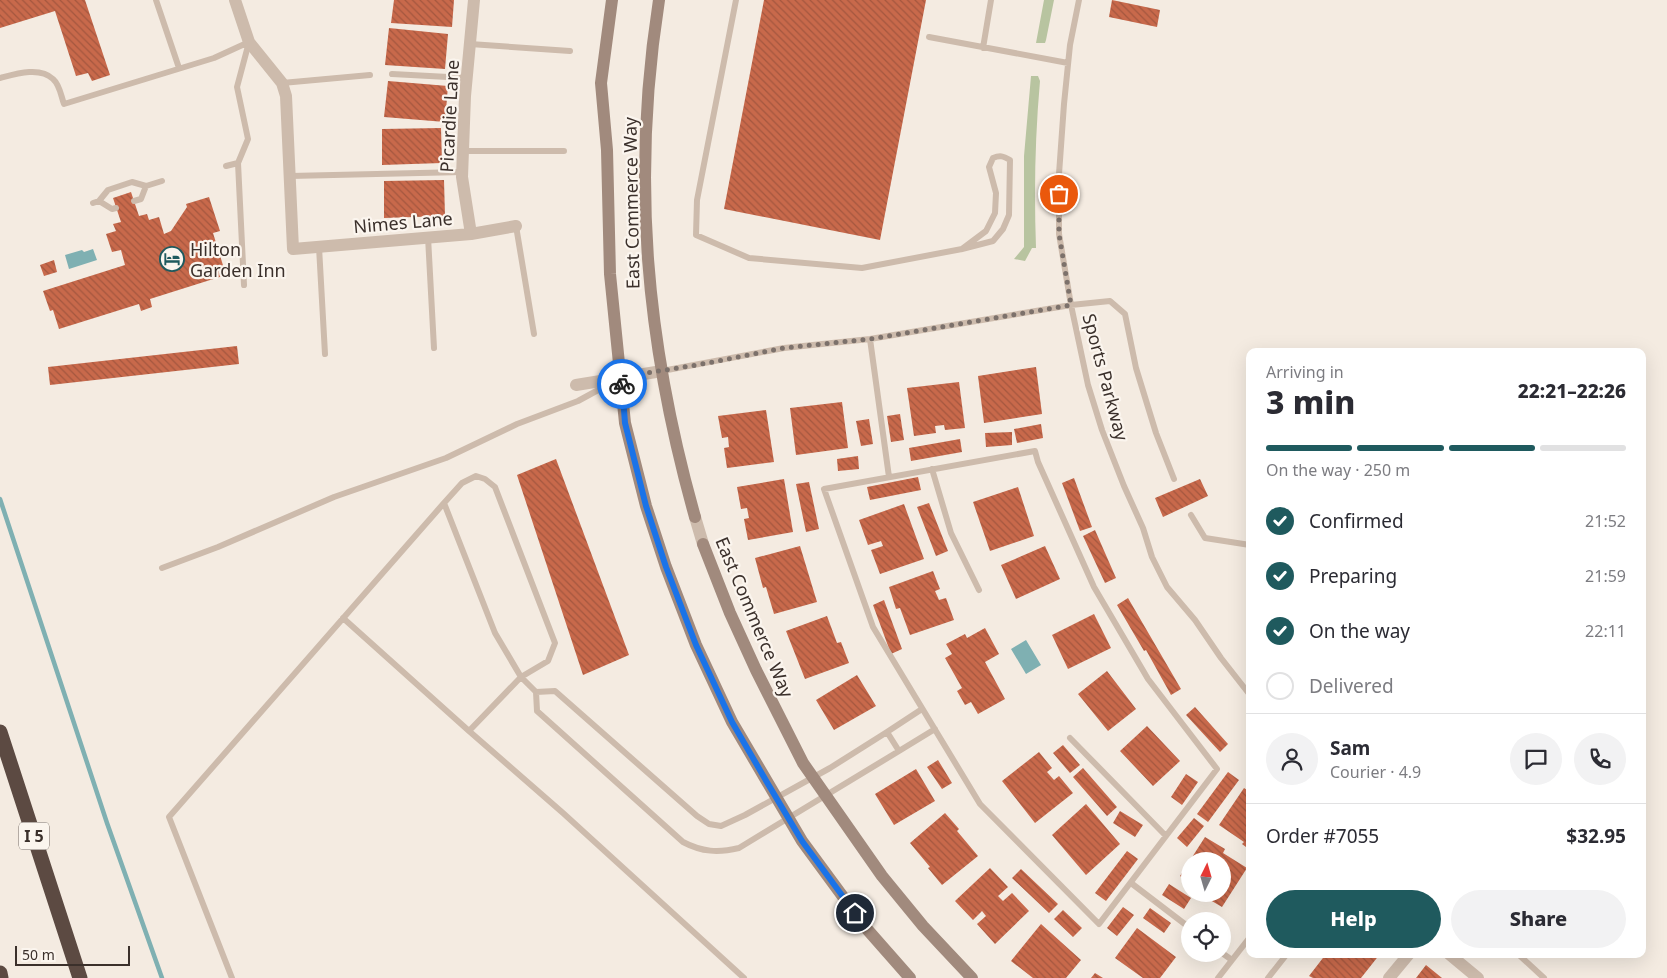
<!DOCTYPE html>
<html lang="en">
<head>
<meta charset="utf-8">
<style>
	body { margin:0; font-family:"Noto Sans",sans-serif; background:#f2f2f3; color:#2b2b33; height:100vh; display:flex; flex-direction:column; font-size:19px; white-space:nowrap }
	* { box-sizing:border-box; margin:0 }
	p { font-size:16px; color:#7c7c81 }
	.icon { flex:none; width:28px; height:28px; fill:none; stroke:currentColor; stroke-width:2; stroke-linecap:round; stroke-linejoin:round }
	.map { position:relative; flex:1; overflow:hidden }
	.panel { position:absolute; left:1246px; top:348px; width:400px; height:610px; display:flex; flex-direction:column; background:#fff; border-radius:10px; box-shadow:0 5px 20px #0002 }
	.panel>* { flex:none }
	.needle { width:32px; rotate:5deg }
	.tools { position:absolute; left:1181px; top:852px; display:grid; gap:10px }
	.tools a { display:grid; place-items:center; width:50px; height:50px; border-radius:50%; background:#fff; box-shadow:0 5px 20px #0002; font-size:25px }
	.scale { position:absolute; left:15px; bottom:12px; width:115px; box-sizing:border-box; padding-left:5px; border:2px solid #3b302b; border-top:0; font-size:14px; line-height:18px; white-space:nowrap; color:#3b302b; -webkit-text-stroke:4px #fbf5ee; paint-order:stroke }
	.pin { position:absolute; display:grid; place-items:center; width:42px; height:42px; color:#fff; margin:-21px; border:2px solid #fff; border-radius:50%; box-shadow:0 1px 5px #0007 }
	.courier { position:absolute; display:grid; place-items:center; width:50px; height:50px; margin:-25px; border:4px solid #1a73e8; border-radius:50%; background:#fff; color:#222; box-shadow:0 1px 6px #0007 }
	.headline em { font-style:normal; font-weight:800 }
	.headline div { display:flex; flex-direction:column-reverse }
	.headline { display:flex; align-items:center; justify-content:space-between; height:85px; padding:0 20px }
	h1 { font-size:32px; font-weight:800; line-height:38px }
	.bar { display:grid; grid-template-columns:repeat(4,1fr); gap:8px 5px; align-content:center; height:60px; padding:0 20px }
	.bar i { height:6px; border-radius:4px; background:#e1e1e2 }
	.bar .active { background:#1f5a5e }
	.bar p { grid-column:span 4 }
	.line { display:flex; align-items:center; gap:12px; padding:0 20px; border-top:1px solid #e1e1e2 }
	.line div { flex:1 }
	.round { display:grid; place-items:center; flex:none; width:52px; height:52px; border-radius:26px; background:#f2f2f3 }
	ol { padding:0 20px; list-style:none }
	li { display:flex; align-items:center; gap:15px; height:55px }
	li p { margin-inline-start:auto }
	li .icon { padding:5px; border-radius:50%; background:#1f5a5e; color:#fff; stroke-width:4 }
	li:last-child { color:#7c7c81 }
	li i { width:28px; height:28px; border:2px solid #e1e1e2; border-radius:50% }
	.action { display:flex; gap:10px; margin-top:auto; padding:10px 20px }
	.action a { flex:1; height:58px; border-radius:30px; background:#1f5a5e; color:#fff; font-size:20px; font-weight:800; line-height:58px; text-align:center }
	.action a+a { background:#f2f2f3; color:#2b2b33 }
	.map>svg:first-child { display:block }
</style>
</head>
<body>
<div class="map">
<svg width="1667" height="978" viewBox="0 0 1667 978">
	<defs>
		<pattern id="building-back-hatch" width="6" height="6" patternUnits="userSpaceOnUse" patternTransform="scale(1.25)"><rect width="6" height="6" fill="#c8694b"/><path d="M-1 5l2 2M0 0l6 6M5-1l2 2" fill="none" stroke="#a4573f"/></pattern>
	</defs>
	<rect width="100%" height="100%" fill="#f4ebe1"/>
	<!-- green -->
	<path fill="#b8c4a0" d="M1044,0H1054L1046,40L1045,43H1036Z
		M1031,76H1038L1040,81C1035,137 1034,192 1036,248H1032L1025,261L1014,259L1024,247V156Z"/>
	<!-- water -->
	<path fill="#7fb0b2" d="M93,249L97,260L69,269L65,255L82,250L84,252Z
		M1026,640L1041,665L1026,674L1011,649Z"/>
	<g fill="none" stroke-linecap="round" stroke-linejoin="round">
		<!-- stream -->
		<path stroke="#7fb0b2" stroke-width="4.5" d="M0,499L107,823L162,978"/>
	</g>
	<!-- building -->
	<path fill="url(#building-back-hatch)" d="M0,0H85L110,75L92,81L88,73L76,76L55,11L0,28Z
		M394,0H454L452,27L391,23Z
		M764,0H926L880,240L724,209Z
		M1112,0L1160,10L1157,27L1109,17Z
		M389,28L448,34L445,69L385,65Z
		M388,81L448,86L445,122L384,117Z
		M441,128L442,163L382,165V129Z
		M444,180L445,216L384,218V181Z
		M131,192L139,216L147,214L149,220L159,217L164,234L171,231L187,207L186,204L209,197L220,231L213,233L226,275L150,299L152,307L141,311L139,304L59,329L53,310L50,311L43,291L125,265L121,250L112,252L106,234L116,231L113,224L121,222L113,198Z
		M54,260L57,272L44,276L40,265Z
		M237,346L239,364L50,385L48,367Z
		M1036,367L1042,414L984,423L978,376Z
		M959,382L965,428L945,430L944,425L935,426L936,433L914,436L907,388Z
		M842,402L848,448L796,455L790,408Z
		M766,410L774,462L727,468L724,448L729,447L728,437L722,438L718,416Z
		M900,414L904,440L891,442L887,416Z
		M869,419L873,444L861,446L856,421Z
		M1041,424L1043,438L1017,443L1014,429Z
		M1012,432V445L986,447L985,433Z
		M960,439L962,452L911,461L909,448Z
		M858,456L859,469L838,471L837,459Z
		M556,459L629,655L583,675L517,475Z
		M918,477L921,490L870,500L867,487Z
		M1074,478L1092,527L1080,531L1062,483Z
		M784,479L793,532L748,540L744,519L749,518L747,508L741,509L737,487Z
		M1200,479L1208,496L1163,517L1155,498Z
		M809,482L819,529L806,532L796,484Z
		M1018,487L1034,536L990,551L973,502Z
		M929,503L948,551L936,556L917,507Z
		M904,504L924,559L880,574L871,550L883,546L881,541L868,545L859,520Z
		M1095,530L1116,578L1105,583L1083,536Z
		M800,546L817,602L774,614L766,587L763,588L755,558Z
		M1045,546L1060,579L1016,599L1001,565Z
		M933,571L940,589L935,591L939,600L946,598L954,620L910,635L900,608L896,609L889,587Z
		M1128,598L1181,689L1171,695L1146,650L1144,651L1117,605Z
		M884,600L902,649L891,654L873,605Z
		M1094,614L1111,648L1068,669L1052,635Z
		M827,616L837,643L841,642L849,663L805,679L786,631Z
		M985,628L999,654L985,662L1005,699L978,714L971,702L965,705L957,691L962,688L945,658L952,654L946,644L965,634L967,638Z
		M1107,671L1136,709L1108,731L1078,694Z
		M857,675L876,706L834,730L816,700Z
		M1195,707L1228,744L1220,752L1186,715Z
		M1147,726L1180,761L1153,786L1120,751Z
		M1063,745L1080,765L1070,773L1053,753Z
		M1039,752L1052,768L1047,772L1054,780L1059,776L1073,793L1035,823L1002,781Z
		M938,760L952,783L942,789L927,767Z
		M1083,768L1117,807L1107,816L1073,777Z
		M916,769L935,801L894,825L875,794Z
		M1228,772L1239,780L1208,822L1197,814Z
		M1186,774L1198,782L1182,805L1171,797Z
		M1244,788L1250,792V850L1242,844L1244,842L1219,825Z
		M1086,804L1120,844L1086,875L1052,835Z
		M1120,811L1143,825L1135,837L1113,823Z
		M945,813L959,829L957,831L978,856L942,885L928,868L930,867L910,843Z
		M1194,818L1204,826L1187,847L1177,838Z
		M1205,837L1225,849L1223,853L1247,868L1222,907L1200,894H1222V861H1190V882L1180,876Z
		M1127,851L1138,859L1106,901L1095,893Z
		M990,868L1008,887L998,896L1003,901L1012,893L1029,911L995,944L977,924L986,916L982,911L973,920L955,901Z
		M1021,869L1058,904L1049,913L1012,878Z
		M1169,884L1191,898L1184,909L1162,895Z
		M1123,907L1134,915L1117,936L1107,928Z
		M1150,908L1171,923L1164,933L1143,918Z
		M1063,910L1082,928L1073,937L1054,919Z
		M1041,924L1081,960L1066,978H1033L1011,961Z
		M1137,928L1176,957L1160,978H1143L1115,958Z
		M1326,954H1380L1361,978H1313L1309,976Z
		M1426,965L1442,978H1416Z
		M1095,973L1103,978H1091Z"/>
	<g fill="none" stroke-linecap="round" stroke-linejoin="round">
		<!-- service -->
		<path stroke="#cdbbac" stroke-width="6" d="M156,0L179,68
			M736,0L697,200L696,235L749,258L862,268L962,249L993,241L1003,229L1009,215L1010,160C1003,156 1000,155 993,158L989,167L996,193L995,213L986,231L962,249
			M1079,0L1070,45L1064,104L1059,174V234L1071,305L1088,385L1102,430L1124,486L1143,528L1152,557L1167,587L1195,620L1221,658L1250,695
			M929,37L1068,63
			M470,44L570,51
			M983,48L991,0
			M392,74L467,78
			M0,78C15,74 40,66 53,79C60,85 61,96 64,104L214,58L249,42
			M282,83L370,75
			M463,151H564
			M226,166L238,163
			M290,176L463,172
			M99,201L112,209L116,208
			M134,201L141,199L146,186
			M93,203L99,201L108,190L132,182L146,186L162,181
			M516,226L534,334
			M428,237L434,348
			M319,247L325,354
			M244,285L238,163L248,139L237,87L249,42
			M870,339L889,477
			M662,371L784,348L870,339L1071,305L1110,301L1125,314L1136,368L1156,433L1174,479
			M1035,451L1038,462L1094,587L1148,679L1217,769L1099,924L980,804L873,627L824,489Z
			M932,469L951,533L979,590
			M444,503L462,483L476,476L485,479L495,487L555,643L548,661L521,677L536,692L537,711L683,842C702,852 718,853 739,848L899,751L887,732L830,768L745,815L721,826L709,824L697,816L555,691L536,692
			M1191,515L1205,538L1250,545
			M162,568L218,547L334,497L446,458L517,424L578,401L611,383
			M469,731L563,813L744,978
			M887,732L922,709
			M1070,738L1166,836
			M899,751L935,729
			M1131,883L1190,928
			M1222,953L1232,960
			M1518,954L1544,978
			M232,978L169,817L444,503L495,633L521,677L469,731L343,618
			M1218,978L1250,937
			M1268,978L1287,954"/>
		<!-- minor -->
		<path stroke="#cdbbac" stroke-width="12" d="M235,0L249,42L282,83L286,96L293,249L471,234L516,226
			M471,234L462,177L465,96L474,0
			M576,385L662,371
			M1449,954L1478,978
			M1389,978L1409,954"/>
		<!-- tertiary -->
		<path stroke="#cdbbac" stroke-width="12" d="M695,517L703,544"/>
		<!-- secondary -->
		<path stroke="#a18a7d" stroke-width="12" d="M612,0L601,83L607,150L610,274L625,423L646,506L666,567L696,645L732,722L802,841L866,928L910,978
			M659,0C631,179 646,343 695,517
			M703,544L730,613L756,670L803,763L882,876L923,926L972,978"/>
		<!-- motorway -->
		<path stroke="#5c4a42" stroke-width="15" d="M0,732L80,978
			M0,973L1,978"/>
	</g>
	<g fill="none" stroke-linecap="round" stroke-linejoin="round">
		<!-- done -->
		<path stroke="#7c716b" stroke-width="5" stroke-dasharray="0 9" d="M622,384L621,377L697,365L784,348L870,339L1071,305L1059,234V194"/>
		<!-- route -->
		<path stroke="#1a73e8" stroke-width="6" d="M622,384L625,423L646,506L666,567L696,645L732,722L768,784L802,841L855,913"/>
	</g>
	<!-- icons -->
	<defs>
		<symbol id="hotel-ring" viewBox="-11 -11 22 22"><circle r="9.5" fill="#fbf5ee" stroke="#1f5a5e" stroke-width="1.5"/><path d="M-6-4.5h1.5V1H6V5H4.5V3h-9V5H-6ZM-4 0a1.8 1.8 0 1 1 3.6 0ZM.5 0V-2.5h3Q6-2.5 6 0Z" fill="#1f5a5e"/></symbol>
	</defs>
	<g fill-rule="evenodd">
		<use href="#hotel-ring" x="158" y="245" width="28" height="28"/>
	</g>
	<g text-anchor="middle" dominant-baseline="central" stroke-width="4.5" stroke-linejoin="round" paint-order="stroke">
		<!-- shield labels -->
		<rect fill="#fbf5ee" stroke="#756b66" stroke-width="1" x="19" y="822.5" width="30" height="27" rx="4"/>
		<g font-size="16" font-weight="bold" fill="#3b302b">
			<text x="34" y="836">I 5</text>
		</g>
		<!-- street labels -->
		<g font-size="18" fill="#3b302b" stroke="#fbf5ee">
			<text transform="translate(449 116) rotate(-87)">Picardie Lane</text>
			<text transform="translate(631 203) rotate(-91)">East Commerce Way</text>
			<text transform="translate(403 222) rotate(-5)">Nimes Lane</text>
			<text transform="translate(1106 377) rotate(75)">Sports Parkway</text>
			<text transform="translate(755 617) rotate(67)">East Commerce Way</text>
		</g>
		<!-- poi labels -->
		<g font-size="18" fill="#3b302b" stroke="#fbf5ee" text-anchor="start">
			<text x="190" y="249">Hilton<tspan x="190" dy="21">Garden Inn</tspan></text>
		</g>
	</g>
</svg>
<div class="tools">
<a><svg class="needle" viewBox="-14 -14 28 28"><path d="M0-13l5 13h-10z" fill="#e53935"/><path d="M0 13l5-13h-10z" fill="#7c7c81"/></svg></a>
<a><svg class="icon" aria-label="locate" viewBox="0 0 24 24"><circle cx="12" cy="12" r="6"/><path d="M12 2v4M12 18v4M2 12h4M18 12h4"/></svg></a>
</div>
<div class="scale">50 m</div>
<div class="pin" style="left:1059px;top:194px;background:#ea580c"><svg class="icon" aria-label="bag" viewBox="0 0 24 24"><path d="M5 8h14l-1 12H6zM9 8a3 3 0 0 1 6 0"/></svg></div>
<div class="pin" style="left:855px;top:913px;background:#1f2937"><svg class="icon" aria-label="home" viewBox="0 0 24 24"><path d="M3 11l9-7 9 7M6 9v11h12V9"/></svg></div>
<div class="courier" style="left:622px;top:384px"><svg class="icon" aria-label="bike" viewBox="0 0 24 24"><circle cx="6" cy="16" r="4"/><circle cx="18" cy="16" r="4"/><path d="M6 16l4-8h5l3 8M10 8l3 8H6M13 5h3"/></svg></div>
<section class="panel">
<div class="headline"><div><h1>3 min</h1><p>Arriving in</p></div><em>22:21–22:26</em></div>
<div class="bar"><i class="active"></i><i class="active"></i><i class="active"></i><i></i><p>On the way · 250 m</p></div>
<ol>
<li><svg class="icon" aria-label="check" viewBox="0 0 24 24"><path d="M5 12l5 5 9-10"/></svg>Confirmed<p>21:52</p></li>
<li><svg class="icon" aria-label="check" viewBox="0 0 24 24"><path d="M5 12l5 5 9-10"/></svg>Preparing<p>21:59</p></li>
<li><svg class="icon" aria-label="check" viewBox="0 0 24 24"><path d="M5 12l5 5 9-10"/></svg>On the way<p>22:11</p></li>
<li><i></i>Delivered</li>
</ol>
<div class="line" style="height:90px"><a class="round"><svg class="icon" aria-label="person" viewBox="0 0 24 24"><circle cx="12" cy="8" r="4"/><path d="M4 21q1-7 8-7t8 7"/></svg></a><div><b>Sam</b><p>Courier · 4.9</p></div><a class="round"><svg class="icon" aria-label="chat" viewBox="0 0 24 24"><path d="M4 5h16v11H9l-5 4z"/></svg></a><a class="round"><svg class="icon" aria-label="phone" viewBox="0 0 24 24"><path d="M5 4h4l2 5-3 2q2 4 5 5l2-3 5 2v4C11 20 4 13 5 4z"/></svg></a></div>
<div class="line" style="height:65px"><div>Order #7055</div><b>$32.95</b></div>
<div class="action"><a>Help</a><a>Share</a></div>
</section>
</div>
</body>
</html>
